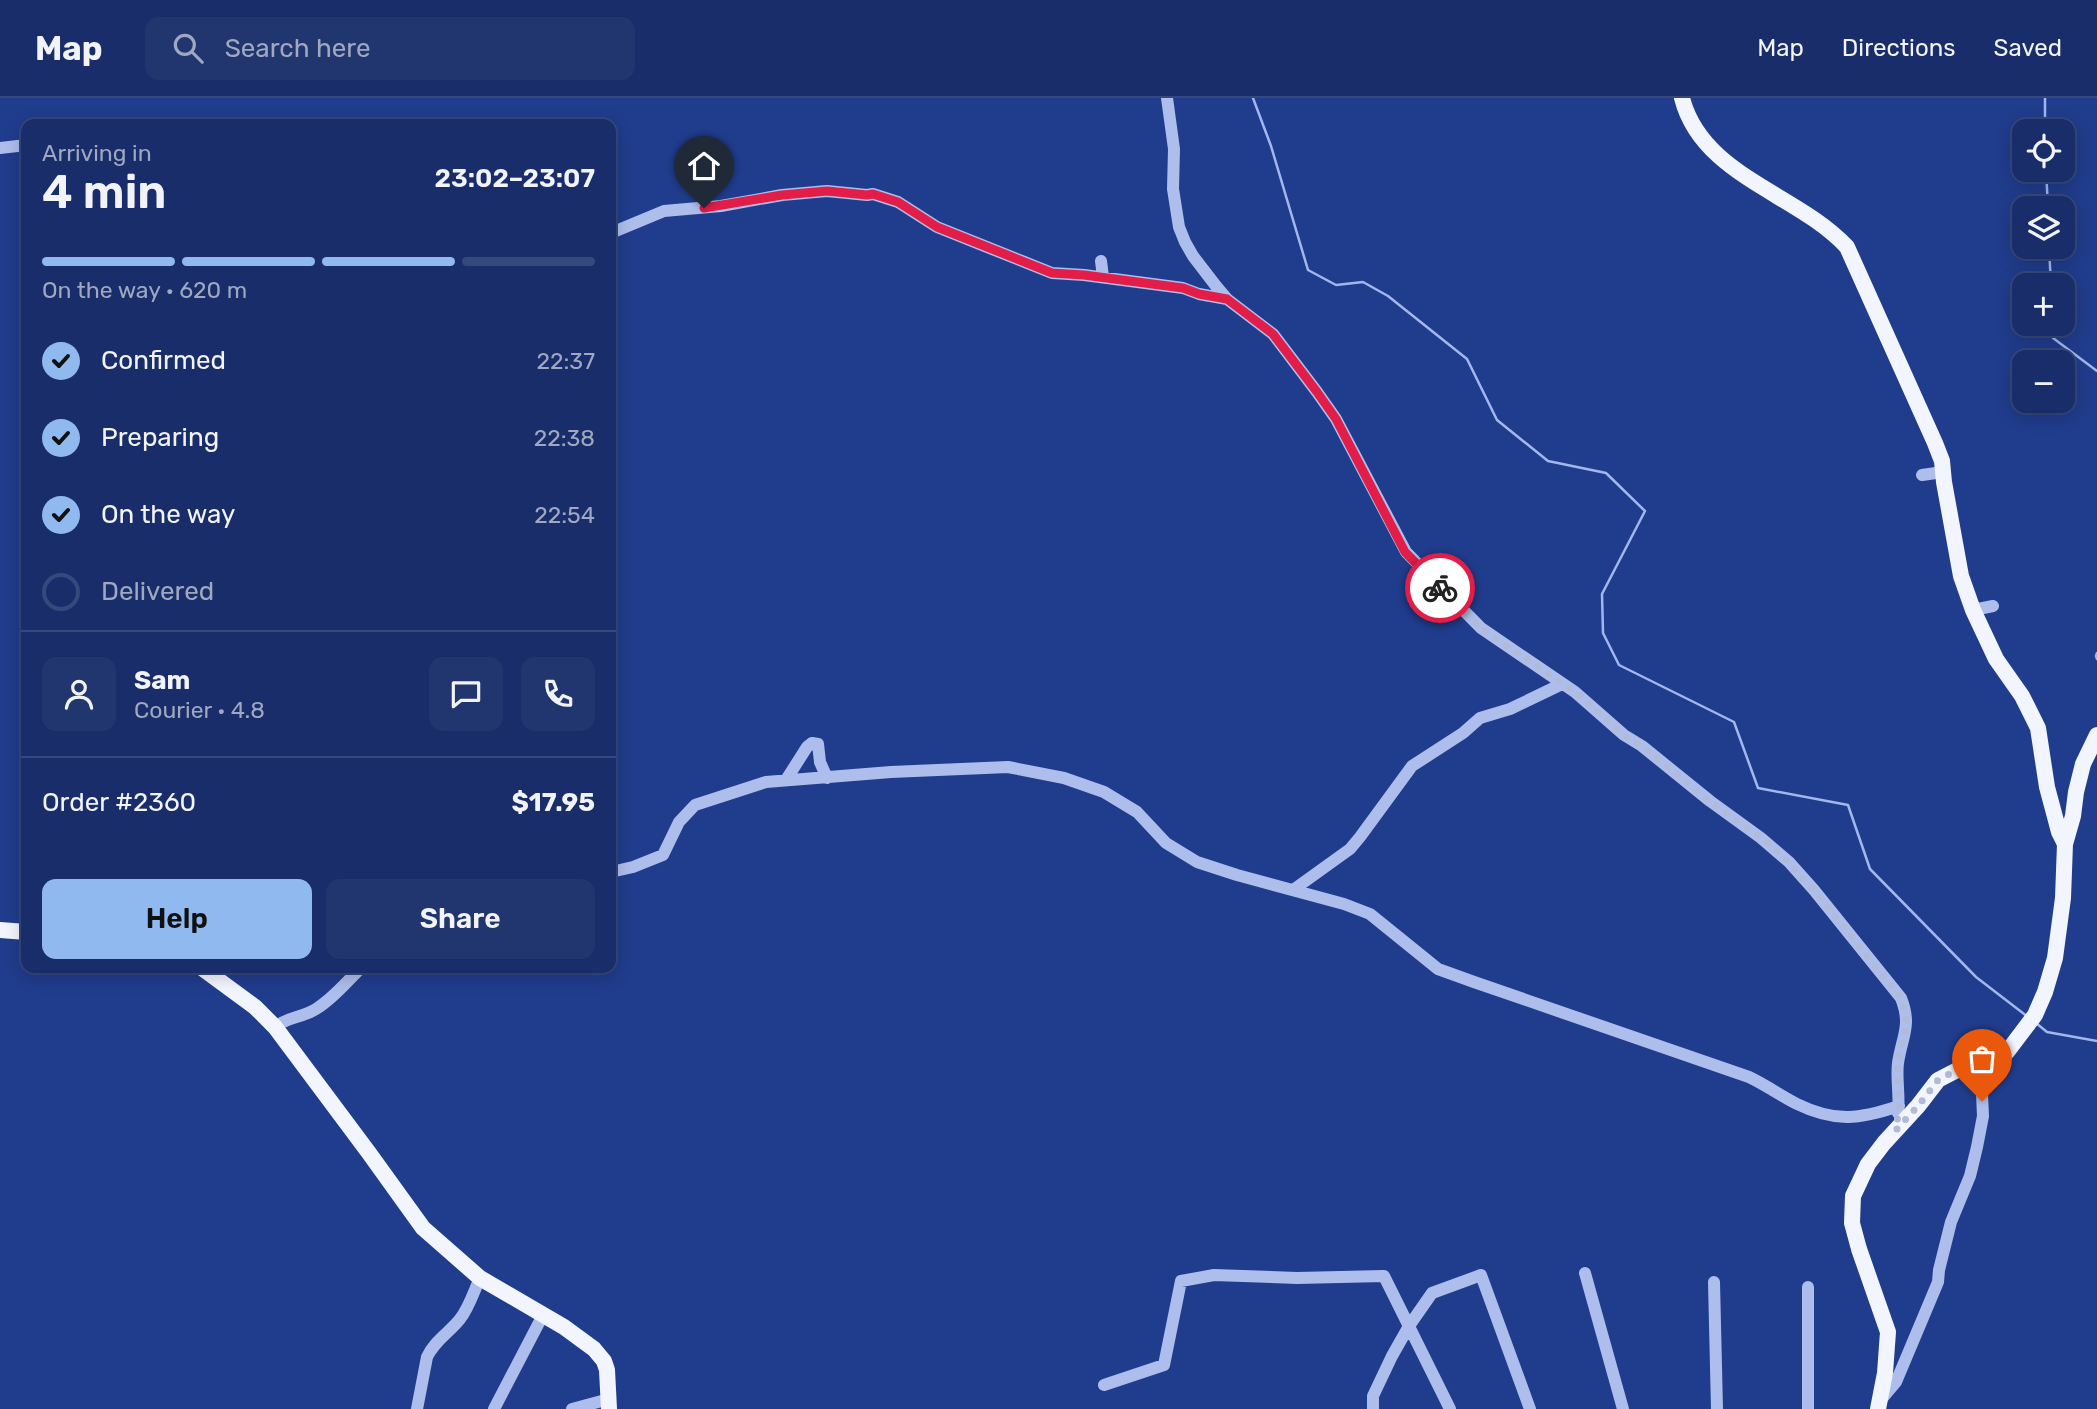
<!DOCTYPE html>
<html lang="en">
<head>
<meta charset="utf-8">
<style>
	body { margin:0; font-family:Rubik,sans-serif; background:#21356f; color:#f1f3f6; height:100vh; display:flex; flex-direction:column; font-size:26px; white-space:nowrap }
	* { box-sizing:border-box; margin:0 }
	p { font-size:23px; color:#9fa8c0 }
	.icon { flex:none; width:38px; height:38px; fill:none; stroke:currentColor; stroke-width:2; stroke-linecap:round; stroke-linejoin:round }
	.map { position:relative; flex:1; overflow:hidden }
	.details { position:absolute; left:21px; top:21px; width:595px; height:854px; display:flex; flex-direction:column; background:#182d69; border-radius:14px; box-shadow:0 4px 18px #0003,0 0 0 2px #36497d }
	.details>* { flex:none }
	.tools { position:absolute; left:2012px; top:21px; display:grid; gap:14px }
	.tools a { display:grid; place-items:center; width:63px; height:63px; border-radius:14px; background:#182d69; box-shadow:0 4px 18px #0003,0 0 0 2px #36497d; font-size:35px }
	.pin { position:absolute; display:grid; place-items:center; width:60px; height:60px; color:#fff; margin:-72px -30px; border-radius:50% 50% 50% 0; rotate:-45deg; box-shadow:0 0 7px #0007 }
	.pin .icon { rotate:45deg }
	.courier { position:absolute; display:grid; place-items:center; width:70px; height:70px; margin:-35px; border:5px solid #e11d48; border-radius:50%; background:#fff; color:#222; box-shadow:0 2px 9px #0007 }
	.summary em { font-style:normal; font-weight:600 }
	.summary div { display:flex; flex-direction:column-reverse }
	.summary { display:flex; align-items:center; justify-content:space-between; height:119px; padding:0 21px }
	h1 { font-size:46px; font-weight:600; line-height:52px }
	.bar { display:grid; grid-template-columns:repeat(4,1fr); gap:10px 7px; align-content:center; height:84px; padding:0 21px }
	.bar i { height:9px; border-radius:5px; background:#36497d }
	.bar .selected { background:#90b9f0 }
	.bar p { grid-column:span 4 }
	.line { display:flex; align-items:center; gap:18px; padding:0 21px; border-top:2px solid #36497d }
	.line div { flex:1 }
	.round { display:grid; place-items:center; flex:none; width:74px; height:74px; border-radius:14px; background:#21356f }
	ol { padding:0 21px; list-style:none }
	li { display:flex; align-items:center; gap:21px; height:77px }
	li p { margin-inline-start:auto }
	li .icon { padding:7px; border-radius:50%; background:#90b9f0; color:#111; stroke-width:4 }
	li:last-child { color:#9fa8c0 }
	li i { width:38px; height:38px; border:4px solid #36497d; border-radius:50% }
	.button { display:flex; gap:14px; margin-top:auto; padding:14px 21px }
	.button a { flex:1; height:80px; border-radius:14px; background:#90b9f0; color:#111; font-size:28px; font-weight:600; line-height:80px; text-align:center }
	.button a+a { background:#21356f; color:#f1f3f6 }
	header { display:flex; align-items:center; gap:42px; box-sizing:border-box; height:98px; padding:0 35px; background:#182d69; border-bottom:2px solid #36497d }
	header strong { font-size:33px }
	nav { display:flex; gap:38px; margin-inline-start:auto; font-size:24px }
	.search { width:490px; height:63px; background:#21356f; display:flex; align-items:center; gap:18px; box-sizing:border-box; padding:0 24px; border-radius:14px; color:#9fa8c0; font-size:26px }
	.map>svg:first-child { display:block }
</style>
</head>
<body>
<header>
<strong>Map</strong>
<div class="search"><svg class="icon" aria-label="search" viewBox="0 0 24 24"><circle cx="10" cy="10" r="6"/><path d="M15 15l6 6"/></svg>Search here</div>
<nav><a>Map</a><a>Directions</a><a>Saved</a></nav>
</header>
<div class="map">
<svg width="2097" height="1311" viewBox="0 0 2097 1311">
	<rect width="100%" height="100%" fill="#203c8c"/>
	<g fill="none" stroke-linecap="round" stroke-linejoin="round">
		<!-- stream -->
		<path stroke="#a1b7ed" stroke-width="2.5" d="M1253,0L1271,48L1308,172L1336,187L1363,184L1388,198L1467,261L1497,322L1548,363L1606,375L1645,413L1602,496L1603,535L1619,567L1734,624L1758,690L1848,707L1870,771L1976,879L2028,919
			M2045,33V0
			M2046,72L2048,110
			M2049,149L2051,187
			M2053,226V240L2097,273
			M2097,555L2096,558L2097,561
			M2036,925L2047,934L2097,943"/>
		<!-- minor -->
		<path stroke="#adbeec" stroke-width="12" d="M1167,0L1174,51L1173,91L1179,129L1185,144L1193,158L1216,188L1227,201L1273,236L1317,294L1336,321L1406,454L1481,530L1575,594L1624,637L1642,648L1710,703L1761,740L1789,764L1814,792L1901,900C1912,928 1902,938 1898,965C1896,981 1900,998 1898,1015
			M0,50L26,47
			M611,135L664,113L721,108L782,97L827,93L867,97L873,96L898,104L937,129L1052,175L1084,177L1183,190L1199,196L1227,201
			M1101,163L1103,179
			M1922,377L1943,374
			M1973,512L1993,508
			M786,682L807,649L812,645L818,646L820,664L827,680
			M611,774L633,769L663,757L679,724L695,707L766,684L891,674L1008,669L1064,680L1104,694L1137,714L1166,745L1197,764L1237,777L1344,806L1370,816L1438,871L1474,884L1749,979C1766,987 1781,998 1797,1006C1836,1025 1860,1021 1899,1008
			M1293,792L1350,751L1360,739L1412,668L1463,635L1480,620L1510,611L1562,586
			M275,929C289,918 302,920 316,911C334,900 346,884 361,870
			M1585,1175L1623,1311
			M1714,1184L1717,1311
			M1104,1287L1164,1267L1181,1183L1214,1177L1297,1180L1384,1178L1450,1311
			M1880,1303L1896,1284L1938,1184L1939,1172L1951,1124L1970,1078L1977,1049L1983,1018L1982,996L1991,958
			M417,1311L427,1259C435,1242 449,1235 460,1221C469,1210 474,1193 480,1180
			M494,1311L543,1217
			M572,1311L609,1301
			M1373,1311V1298L1392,1258L1409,1228L1432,1195L1481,1177L1530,1311
			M1808,1311V1189"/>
		<!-- major -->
		<path stroke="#f2f5fe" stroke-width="16" d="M1682,0C1702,78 1797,95 1847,149L1935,345L1942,363L1944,384L1961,478L1973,512L1996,561L2022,598L2038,630L2047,689L2059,734L2065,746
			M0,832L26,834
			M202,870L255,909L275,929L369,1055L423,1130L480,1180L564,1229L594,1251L604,1263L607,1272L609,1311
			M1878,1311L1885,1275L1888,1234L1859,1151L1852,1125L1853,1098L1868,1066L1884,1045L1918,1008L1938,982L1963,969L2007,954L2035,917L2045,894L2055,860L2063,800L2065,746L2073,718L2076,694L2083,666L2097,637"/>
	</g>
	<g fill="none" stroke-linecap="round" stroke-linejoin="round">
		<!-- done -->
		<path stroke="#b1bbd7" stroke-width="7" stroke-dasharray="0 12.6" d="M1440,490L1481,530L1575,594L1624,637L1642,648L1710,703L1761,740L1776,752L1814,792L1901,900C1912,927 1902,938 1898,965C1897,978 1898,991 1899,1004C1899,1013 1897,1022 1896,1032L1918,1008L1938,982L1963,969L1991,958L1983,987L1982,1003"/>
		<!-- route -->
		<path stroke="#e11d48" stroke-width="9" d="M704,110L782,97L827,93L867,97L873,96L898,104L937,129L1052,175L1084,177L1183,190L1199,196L1227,201L1273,236L1317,294L1336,321L1405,454L1440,490"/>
	</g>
</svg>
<div class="tools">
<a><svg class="icon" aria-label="locate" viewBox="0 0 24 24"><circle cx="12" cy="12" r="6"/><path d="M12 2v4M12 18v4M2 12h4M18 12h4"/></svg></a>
<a><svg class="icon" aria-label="layers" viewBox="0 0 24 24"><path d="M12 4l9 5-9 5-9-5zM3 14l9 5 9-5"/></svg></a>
<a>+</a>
<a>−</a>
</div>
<div class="pin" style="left:1982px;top:1003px;background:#ea580c"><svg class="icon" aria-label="bag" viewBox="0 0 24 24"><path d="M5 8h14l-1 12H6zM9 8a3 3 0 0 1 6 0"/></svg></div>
<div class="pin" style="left:704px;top:110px;background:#1f2937"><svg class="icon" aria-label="home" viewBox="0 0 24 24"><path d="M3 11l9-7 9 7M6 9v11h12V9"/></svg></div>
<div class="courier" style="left:1440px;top:490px"><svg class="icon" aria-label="bike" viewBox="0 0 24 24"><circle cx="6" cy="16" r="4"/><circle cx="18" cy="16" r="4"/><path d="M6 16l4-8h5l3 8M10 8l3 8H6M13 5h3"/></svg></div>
<section class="details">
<div class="summary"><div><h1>4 min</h1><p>Arriving in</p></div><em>23:02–23:07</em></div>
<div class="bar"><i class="selected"></i><i class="selected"></i><i class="selected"></i><i></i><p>On the way · 620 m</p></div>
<ol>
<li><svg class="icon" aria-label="check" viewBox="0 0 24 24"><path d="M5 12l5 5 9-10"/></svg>Confirmed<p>22:37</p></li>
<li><svg class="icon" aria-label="check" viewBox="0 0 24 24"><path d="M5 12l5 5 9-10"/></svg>Preparing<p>22:38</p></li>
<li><svg class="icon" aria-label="check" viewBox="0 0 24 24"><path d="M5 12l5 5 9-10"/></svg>On the way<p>22:54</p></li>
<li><i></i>Delivered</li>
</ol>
<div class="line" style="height:126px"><a class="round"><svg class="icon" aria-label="person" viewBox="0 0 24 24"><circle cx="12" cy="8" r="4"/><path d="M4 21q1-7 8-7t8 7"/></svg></a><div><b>Sam</b><p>Courier · 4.8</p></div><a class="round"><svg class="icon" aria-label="chat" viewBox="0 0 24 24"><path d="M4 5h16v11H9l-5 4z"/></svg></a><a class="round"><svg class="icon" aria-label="phone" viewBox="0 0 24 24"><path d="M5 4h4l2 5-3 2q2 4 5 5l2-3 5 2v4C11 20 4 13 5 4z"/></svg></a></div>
<div class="line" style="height:91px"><div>Order #2360</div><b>$17.95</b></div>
<div class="button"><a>Help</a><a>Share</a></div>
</section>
</div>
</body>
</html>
